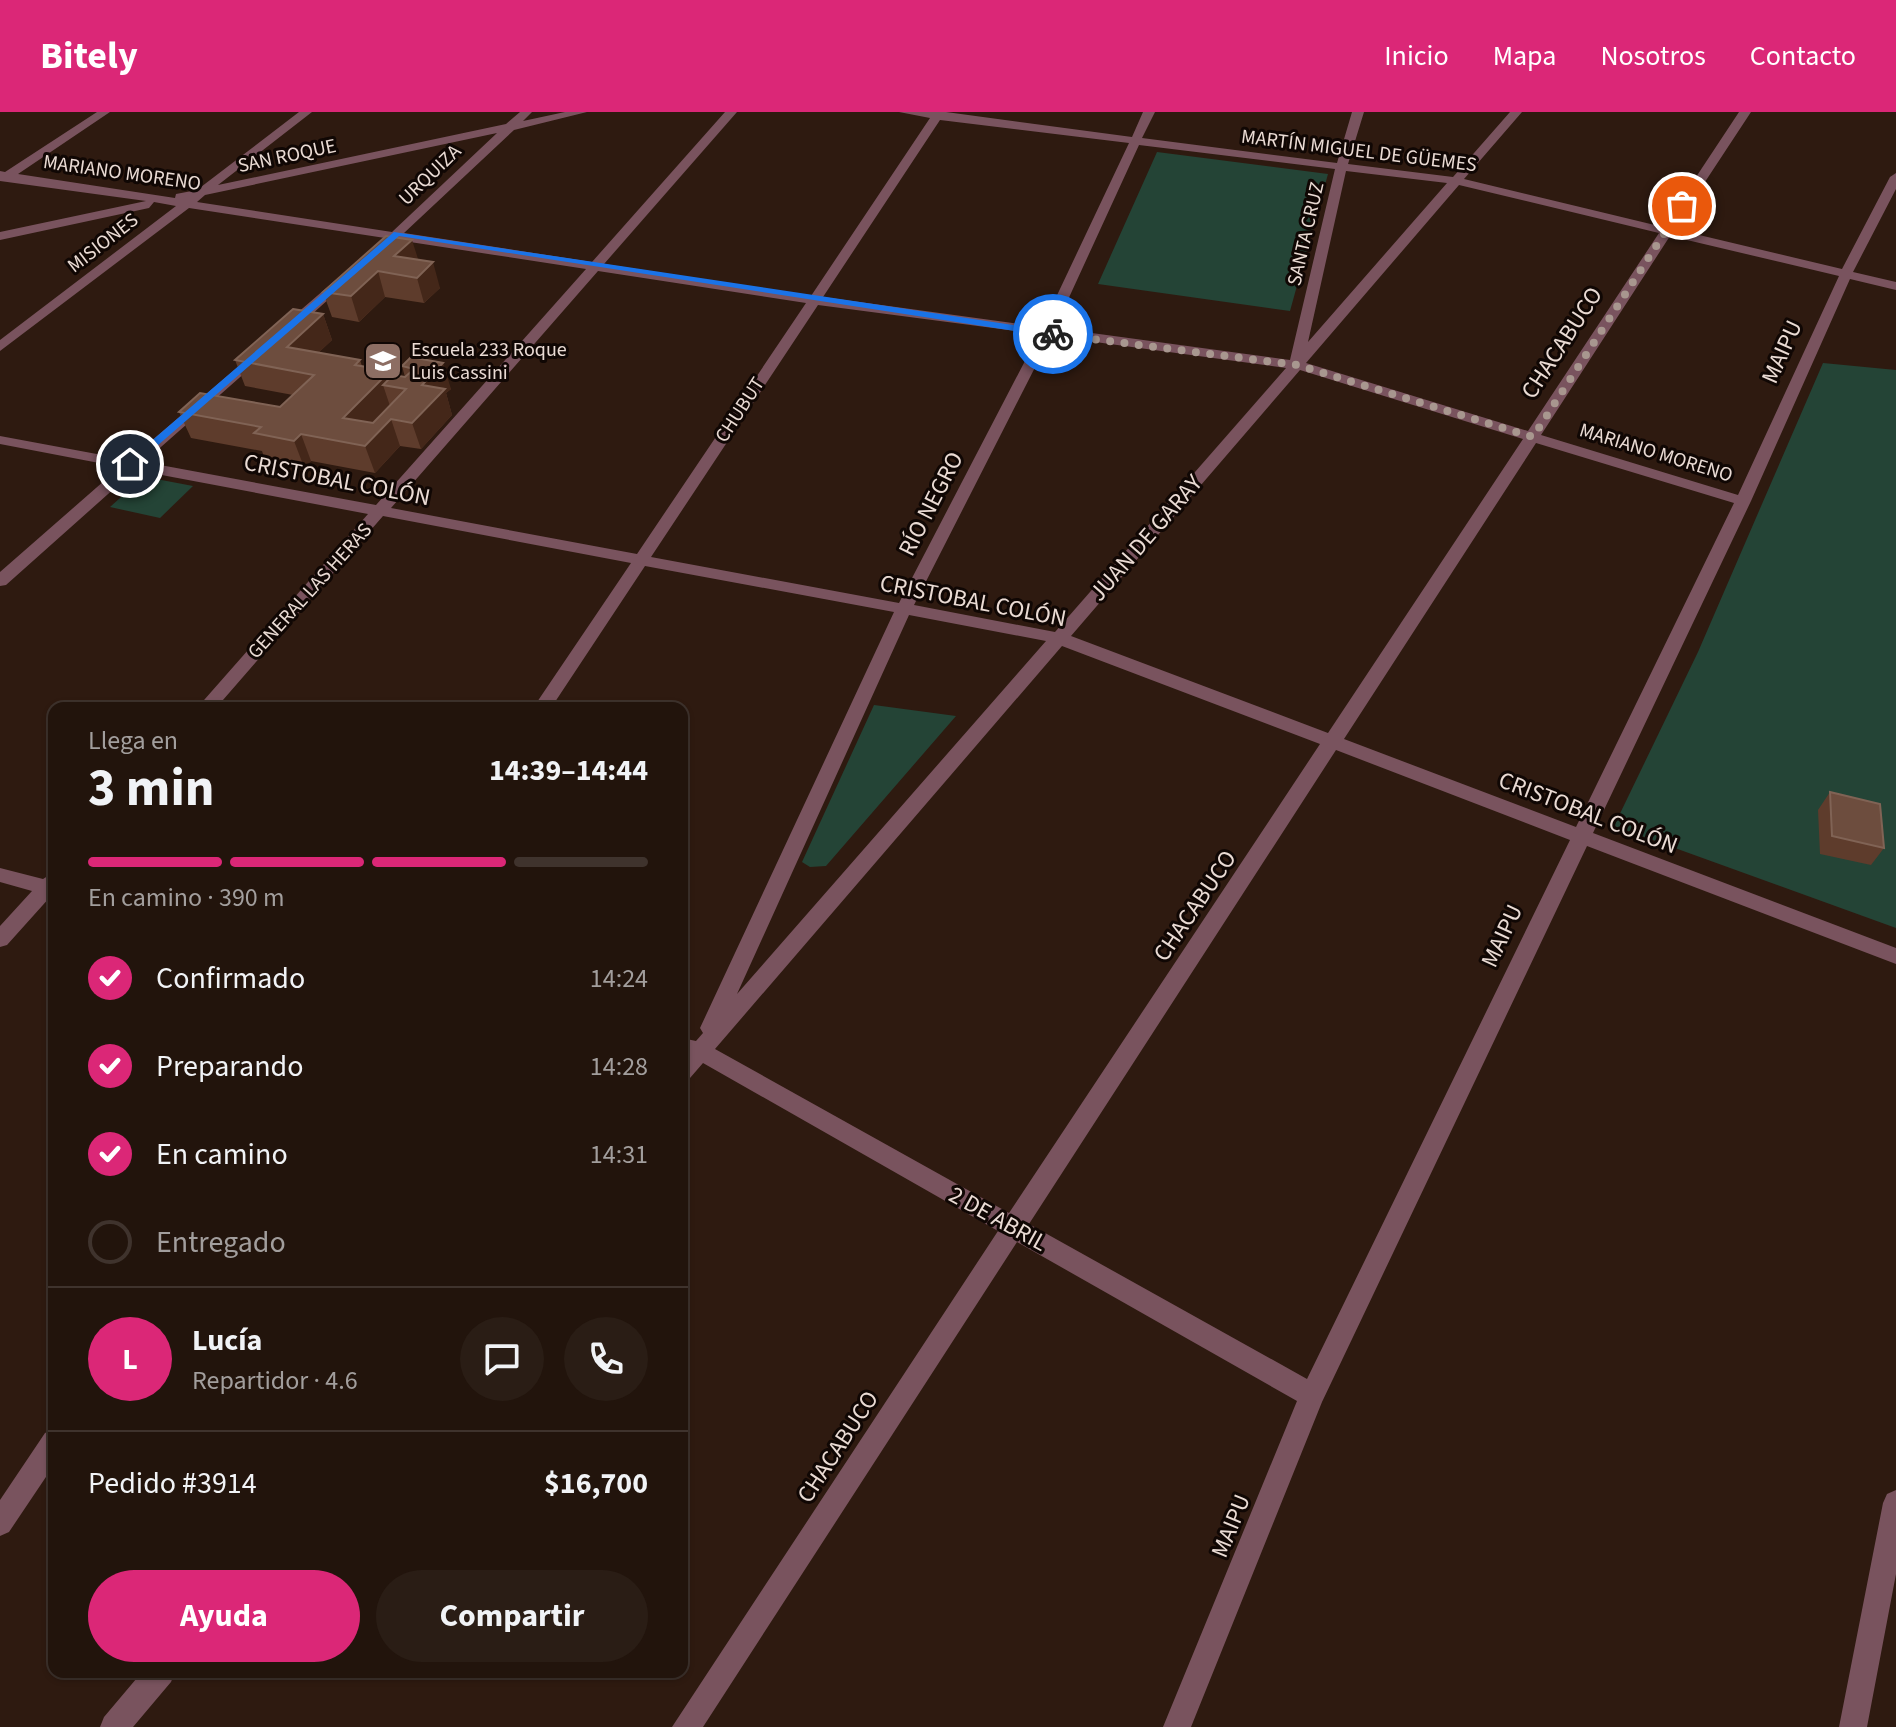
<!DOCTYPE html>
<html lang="es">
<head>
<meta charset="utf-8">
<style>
	body { margin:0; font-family:"Source Sans 3",sans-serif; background:#2a1d15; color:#f1f3f6; height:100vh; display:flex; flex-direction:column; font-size:30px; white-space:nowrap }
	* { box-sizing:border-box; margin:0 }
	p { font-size:26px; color:#a29e9d }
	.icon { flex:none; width:44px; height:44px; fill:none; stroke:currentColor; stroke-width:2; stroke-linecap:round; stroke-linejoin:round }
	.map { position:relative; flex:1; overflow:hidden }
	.panel { position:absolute; left:48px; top:590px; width:640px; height:976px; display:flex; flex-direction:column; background:#22140c; border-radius:16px; box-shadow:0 2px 6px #0004,0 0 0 2px #3f332d }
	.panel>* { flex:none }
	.pin { position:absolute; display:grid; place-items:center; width:68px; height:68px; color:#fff; margin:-34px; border:4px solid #fff; border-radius:50%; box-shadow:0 2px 8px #0007 }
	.courier { position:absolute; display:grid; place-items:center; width:80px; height:80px; margin:-40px; border:6px solid #1a73e8; border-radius:50%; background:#fff; color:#222; box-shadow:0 2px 10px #0007 }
	.overview em { font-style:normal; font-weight:700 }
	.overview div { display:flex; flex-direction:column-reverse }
	.overview { display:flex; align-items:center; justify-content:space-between; height:136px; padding:0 40px }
	h1 { font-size:52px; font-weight:700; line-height:60px }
	.bar { display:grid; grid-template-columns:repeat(4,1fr); gap:12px 8px; align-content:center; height:96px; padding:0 40px }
	.bar i { height:10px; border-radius:6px; background:#3f332d }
	.bar .active { background:#db2777 }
	.bar p { grid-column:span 4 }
	.line { display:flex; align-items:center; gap:20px; padding:0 40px; border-top:2px solid #3f332d }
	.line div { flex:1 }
	.round { display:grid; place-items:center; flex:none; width:84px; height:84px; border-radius:42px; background:#2a1d15 }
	ol { padding:0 40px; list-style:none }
	li { display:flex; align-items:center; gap:24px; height:88px }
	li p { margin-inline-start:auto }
	li .icon { padding:8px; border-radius:50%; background:#db2777; color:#fff; stroke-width:4 }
	li:last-child { color:#a29e9d }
	li i { width:44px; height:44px; border:4px solid #3f332d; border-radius:50% }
	.cta { display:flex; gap:16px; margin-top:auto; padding:16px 40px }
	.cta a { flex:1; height:92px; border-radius:48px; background:#db2777; color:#fff; font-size:32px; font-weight:700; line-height:92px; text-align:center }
	.cta a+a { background:#2a1d15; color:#f1f3f6 }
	header { display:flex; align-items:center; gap:48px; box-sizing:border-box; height:112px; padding:0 40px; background:#db2777; color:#fff }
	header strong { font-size:38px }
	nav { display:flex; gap:44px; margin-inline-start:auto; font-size:28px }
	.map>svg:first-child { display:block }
</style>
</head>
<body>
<header>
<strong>Bitely</strong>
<nav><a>Inicio</a><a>Mapa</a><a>Nosotros</a><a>Contacto</a></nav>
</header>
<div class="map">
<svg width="1896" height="1615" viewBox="0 0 1896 1615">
	<rect width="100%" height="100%" fill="#2e1a10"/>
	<!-- green -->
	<path fill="#244436" d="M1157,40L1328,62L1290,199L1098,172Z
		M1823,251L1896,258V816L1614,714L1698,540Z
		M151,366L193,374L160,406L110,395L140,368Z
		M874,593L956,604L826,754L810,755L802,750Z"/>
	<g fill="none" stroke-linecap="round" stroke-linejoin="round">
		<!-- minor -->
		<path fill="#79535e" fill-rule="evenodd" d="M97,0H110L18,62L175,86L176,82L197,78L299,0H312L218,73L506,12L520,0H532L523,9L565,0H587L514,18L404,121L592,150L725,0H737L604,152L811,184L930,6L899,0H946L1132,25L1143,0H1155L1142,26L1337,51L1352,0H1364L1348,52L1453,65L1510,0H1522L1464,67L1663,115L1739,0H1751L1674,117L1842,157L1890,65L1896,61V77L1853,160L1896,170V178L1850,167L1751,389L1593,721L1896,836V852L1587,734L1322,1290L1191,1615H1163L1297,1289L1017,1130L703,1615H672L998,1119L703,951L690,966L682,969V926L696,929L703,921L700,916L894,500L645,454L551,596H533L631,451L383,404L216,596H197L368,402L135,358L6,473L0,474V460L120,355L0,332V324L129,348L259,237L266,241L264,244L144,350L376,393L586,157L397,128L389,133L383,129L385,126L189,96L0,239V228L176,94L154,90L149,96L0,128V120L146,89L0,69V59L5,60ZM940,8L1129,31L1042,215L823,185ZM497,21L392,120L197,90L205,83ZM1139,33L1335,57L1290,248L1055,216ZM1346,59L1447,71L1308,230ZM1459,73L1659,121L1528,319L1306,251ZM1670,124L1839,164L1738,383L1541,323ZM598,159L806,191L637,442L391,396ZM818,193L1039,222L899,491L651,445ZM1051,224L1286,256L1055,520L914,493ZM1300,258L1523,327L1328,621L1071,524ZM1536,331L1734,391L1576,715L1344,627ZM909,503L1046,529L737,882ZM1062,534L1320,632L1009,1101L715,937ZM1336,638L1570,728L1307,1267L1029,1112Z
			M339,165L350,168L291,221H281V215Z
			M0,756L43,767L54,760V785L51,784L7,833L0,835V814L32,779L0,770Z
			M54,1317V1353L9,1420L0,1424V1388L45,1321Z
			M1896,1378V1462L1867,1615H1839L1883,1391L1887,1382Z
			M142,1560H175L171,1570L133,1615H100L104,1605Z"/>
	</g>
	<!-- wall -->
	<path fill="#5e3c2c" d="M386,124L418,148L440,176L424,191L385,185L359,210L332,205L323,180Z
		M323,202L332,228L318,241L360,248L362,254L392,265H405L402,254L411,245L451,277L446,281L452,303L421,337L400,334L375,361L311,349L304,355L265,348L262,339L191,326L179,300L280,295L293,283L245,274L235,248Z
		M1830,680L1884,736L1871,753L1820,742L1818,698Z"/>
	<!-- shaded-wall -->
	<path fill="#442719" d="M412,128L420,153L394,144Z
		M433,150L440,176L424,191L417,166Z
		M378,159L385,185L359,210L351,184Z
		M323,202L332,228L298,260L287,235Z
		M443,251L451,277L446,281L452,303L421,337L412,311L422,273Z
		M390,259L396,275L383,273L390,294L353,332L343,306Z
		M391,307L400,334L375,361L365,334Z
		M301,322L311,349L304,355L294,329Z"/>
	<!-- building -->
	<path fill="#6d4d3e" stroke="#806355" stroke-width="2" d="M386,124L412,128L394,144L433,150L417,166L378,159L351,184L323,180Z
		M293,197L323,202L287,235L360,248L355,253L390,259L343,306L373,311L406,277L383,273L393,263L405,265L414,257L402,254L411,245L443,251L422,273L445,277L412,311L391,307L365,334L301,322L294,329L254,321L261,315L179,300L200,281L280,295L314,263L235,248Z
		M1830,680L1880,692L1884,736L1832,724Z"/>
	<!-- route -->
	<path fill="#1a73e8" d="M394,120L1053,219L1057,222L1053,225L399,124L134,354H127V350Z"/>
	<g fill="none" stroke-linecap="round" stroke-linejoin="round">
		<!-- done -->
		<path stroke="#a8978f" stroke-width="8" stroke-dasharray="0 14.4" d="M1053,222L1297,253L1533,325L1682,94"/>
	</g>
	<!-- icons -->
	<defs>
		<symbol id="school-square" viewBox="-11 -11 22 22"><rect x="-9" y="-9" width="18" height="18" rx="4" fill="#8d6e63" stroke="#100704"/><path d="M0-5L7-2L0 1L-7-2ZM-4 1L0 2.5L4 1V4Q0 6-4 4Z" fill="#fff"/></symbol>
	</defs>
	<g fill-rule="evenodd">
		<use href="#school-square" x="361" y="227" width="44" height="44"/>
	</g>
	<g text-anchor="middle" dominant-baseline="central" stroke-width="6" stroke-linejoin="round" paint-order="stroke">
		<!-- far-street labels -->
		<g font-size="20" fill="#eadbd4" stroke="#100704">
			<text transform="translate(1359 39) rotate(7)">MARTÍN MIGUEL DE GÜEMES</text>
			<text transform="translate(287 44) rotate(-12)">SAN ROQUE</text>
			<text transform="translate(122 61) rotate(8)">MARIANO MORENO</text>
			<text transform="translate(430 63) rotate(-44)">URQUIZA</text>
			<text transform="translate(1306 122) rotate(-77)">SANTA CRUZ</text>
			<text transform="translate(103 131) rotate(-38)">MISIONES</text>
			<text transform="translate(740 298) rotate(-57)">CHUBUT</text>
			<text transform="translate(1656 341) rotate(17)">MARIANO MORENO</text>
			<text transform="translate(310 479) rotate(-48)">GENERAL LAS HERAS</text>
		</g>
		<!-- far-poi labels -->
		<g font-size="20" fill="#eadbd4" stroke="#100704" text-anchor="start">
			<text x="411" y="238">Escuela 233 Roque<tspan x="411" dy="23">Luis Cassini</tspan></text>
		</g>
		<!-- street labels -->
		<g font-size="24" fill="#eadbd4" stroke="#100704">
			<text transform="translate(1562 231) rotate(-57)">CHACABUCO</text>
			<text transform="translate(1782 240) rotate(-66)">MAIPU</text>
			<text transform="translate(337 368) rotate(11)">CRISTOBAL COLÓN</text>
			<text transform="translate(931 392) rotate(-63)">RÍO NEGRO</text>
			<text transform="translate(1146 426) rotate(-49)">JUAN DE GARAY</text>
			<text transform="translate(973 489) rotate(11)">CRISTOBAL COLÓN</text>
			<text transform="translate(1588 701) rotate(21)">CRISTOBAL COLÓN</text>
			<text transform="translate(1195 794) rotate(-56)">CHACABUCO</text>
			<text transform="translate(1502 824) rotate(-65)">MAIPU</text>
			<text transform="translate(998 1107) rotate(29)">2 DE ABRIL</text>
			<text transform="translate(838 1335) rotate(-57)">CHACABUCO</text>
			<text transform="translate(1231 1414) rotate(-68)">MAIPU</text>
		</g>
	</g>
</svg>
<div class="pin" style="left:1682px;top:94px;background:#ea580c"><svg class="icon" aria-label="bag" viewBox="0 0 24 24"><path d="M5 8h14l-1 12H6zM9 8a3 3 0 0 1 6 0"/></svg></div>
<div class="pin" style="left:130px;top:352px;background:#1f2937"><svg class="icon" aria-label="home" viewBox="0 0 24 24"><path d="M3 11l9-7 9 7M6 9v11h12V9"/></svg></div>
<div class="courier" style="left:1053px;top:222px"><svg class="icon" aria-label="bike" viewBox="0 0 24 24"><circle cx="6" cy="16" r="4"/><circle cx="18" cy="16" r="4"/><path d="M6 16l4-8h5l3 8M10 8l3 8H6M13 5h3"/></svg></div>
<section class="panel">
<div class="overview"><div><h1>3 min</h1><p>Llega en</p></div><em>14:39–14:44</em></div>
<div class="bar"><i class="active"></i><i class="active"></i><i class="active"></i><i></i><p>En camino · 390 m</p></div>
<ol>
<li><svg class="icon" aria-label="check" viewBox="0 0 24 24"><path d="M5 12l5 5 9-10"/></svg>Confirmado<p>14:24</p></li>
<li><svg class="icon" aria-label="check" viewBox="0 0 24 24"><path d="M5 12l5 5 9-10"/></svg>Preparando<p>14:28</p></li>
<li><svg class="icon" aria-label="check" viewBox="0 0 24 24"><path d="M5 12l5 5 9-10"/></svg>En camino<p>14:31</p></li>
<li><i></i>Entregado</li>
</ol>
<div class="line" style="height:144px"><b class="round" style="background:#db2777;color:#fff">L</b><div><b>Lucía</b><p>Repartidor · 4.6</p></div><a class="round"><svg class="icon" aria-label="chat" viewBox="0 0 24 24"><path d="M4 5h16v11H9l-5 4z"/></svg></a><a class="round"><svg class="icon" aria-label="phone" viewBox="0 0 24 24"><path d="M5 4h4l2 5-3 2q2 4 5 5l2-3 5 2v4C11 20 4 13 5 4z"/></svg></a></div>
<div class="line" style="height:104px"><div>Pedido #3914</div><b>$16,700</b></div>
<div class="cta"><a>Ayuda</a><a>Compartir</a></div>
</section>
</div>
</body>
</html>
